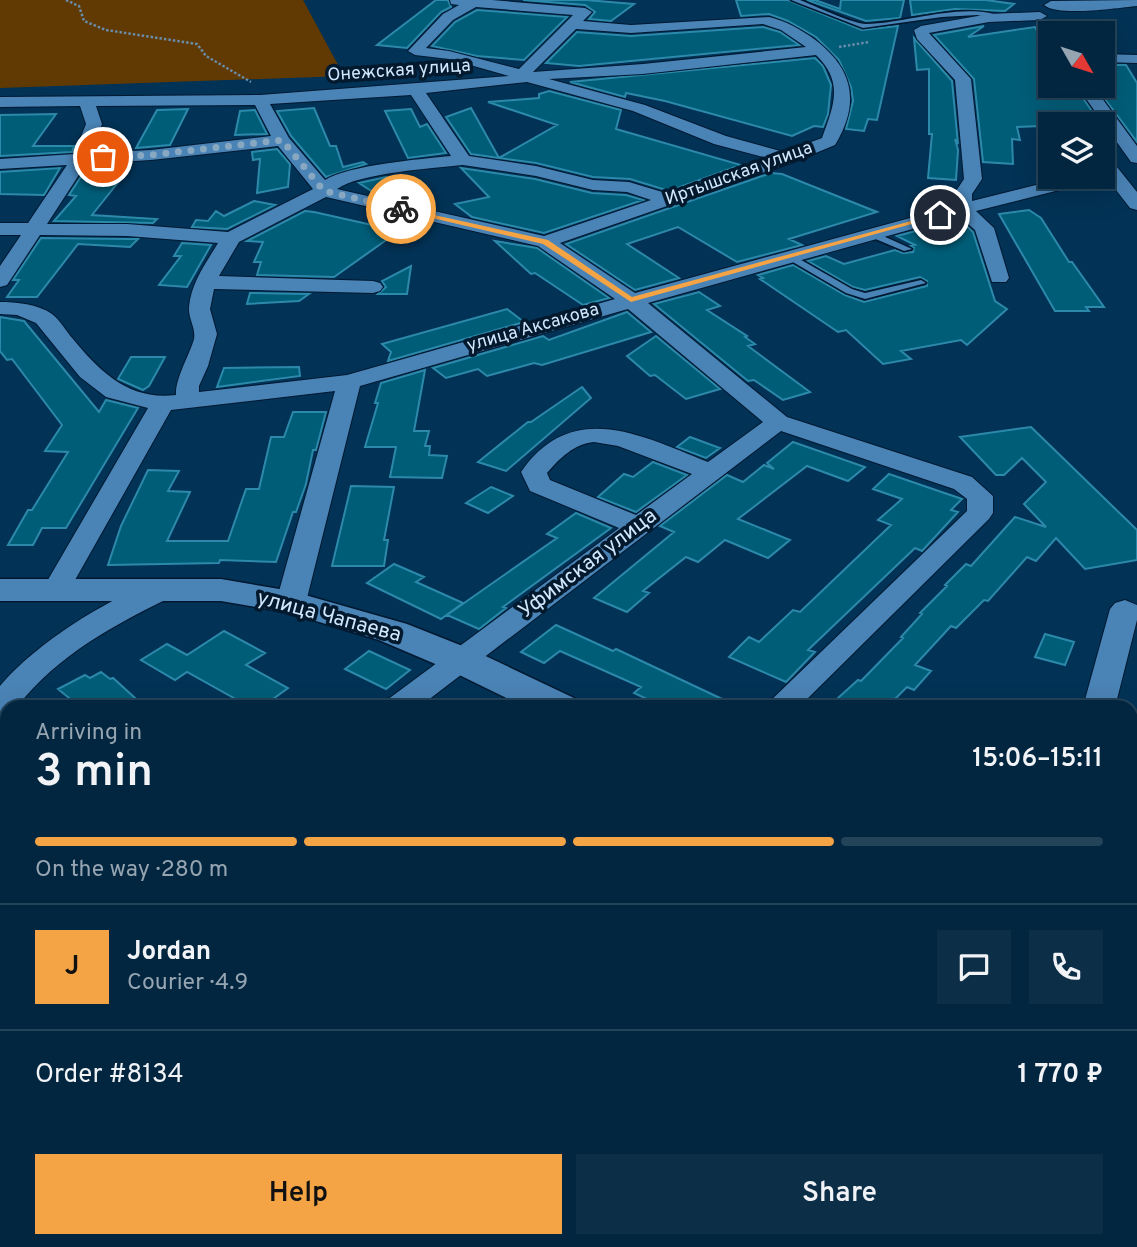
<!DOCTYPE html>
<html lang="en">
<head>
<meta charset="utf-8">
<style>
	body { margin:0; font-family:Overpass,sans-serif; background:#0c2e47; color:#f1f3f6; height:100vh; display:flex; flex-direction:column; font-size:26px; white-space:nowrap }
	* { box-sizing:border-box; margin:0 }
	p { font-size:23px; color:#96a5b1 }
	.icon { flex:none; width:38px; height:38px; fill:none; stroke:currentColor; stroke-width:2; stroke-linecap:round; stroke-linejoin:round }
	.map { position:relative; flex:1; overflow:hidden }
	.drawer { position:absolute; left:0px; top:700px; width:1138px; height:548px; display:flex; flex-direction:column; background:#022640; border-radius:21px 21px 0 0; box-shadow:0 7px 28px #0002,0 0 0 2px #234359 }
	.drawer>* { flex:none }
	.needle { width:46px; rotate:129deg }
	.buttons { position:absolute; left:1038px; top:21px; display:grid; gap:14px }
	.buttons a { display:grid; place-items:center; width:77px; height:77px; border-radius:0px; background:#022640; box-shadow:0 7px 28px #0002,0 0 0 2px #234359; font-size:35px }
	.pin { position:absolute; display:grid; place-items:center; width:60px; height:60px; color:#fff; margin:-30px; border:4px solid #fff; border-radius:50%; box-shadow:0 2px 7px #0007 }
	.courier { position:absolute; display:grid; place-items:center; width:70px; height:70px; margin:-35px; border:5px solid #f4a345; border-radius:50%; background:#fff; color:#222; box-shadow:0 2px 9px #0007 }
	.summary em { font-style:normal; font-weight:600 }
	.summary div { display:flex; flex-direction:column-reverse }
	.summary { display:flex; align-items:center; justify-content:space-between; height:119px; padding:0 35px }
	h1 { font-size:46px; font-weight:600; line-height:52px }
	.bar { display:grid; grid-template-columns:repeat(4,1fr); gap:10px 7px; align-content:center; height:84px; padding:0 35px }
	.bar i { height:9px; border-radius:5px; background:#234359 }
	.bar .active { background:#f4a345 }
	.bar p { grid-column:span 4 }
	.line { display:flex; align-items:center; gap:18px; padding:0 35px; border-top:2px solid #234359 }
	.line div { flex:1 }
	.round { display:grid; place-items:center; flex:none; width:74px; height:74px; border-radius:0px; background:#0c2e47 }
	.action { display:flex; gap:14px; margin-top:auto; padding:14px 35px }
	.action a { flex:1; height:80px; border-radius:0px; background:#f4a345; color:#111; font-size:28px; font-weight:600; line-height:80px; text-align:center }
	.action a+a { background:#0c2e47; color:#f1f3f6 }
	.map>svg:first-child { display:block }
</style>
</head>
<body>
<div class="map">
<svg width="1137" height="1247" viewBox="0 0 1137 1247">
	<rect width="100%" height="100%" fill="#023255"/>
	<!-- green -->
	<path fill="#613a03" d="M0,0H303L344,76L0,88Z"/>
	<!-- building -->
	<path fill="#005d78" stroke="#2d89aa" stroke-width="2" d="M436,0H448L451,7L441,12L407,48L377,45Z
		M523,0H586L634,4L611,21L589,19L595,12L585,5Z
		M736,0H788L862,30L898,26L877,120L868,119L864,131L846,129L853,101L851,87L839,60L816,37L788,21L769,14L741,16Z
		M807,0H815L840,9L841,0H904L900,18L866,21Z
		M910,0H986L1014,4L1005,11L955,9L912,15Z
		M477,10L567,17L524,60L477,56L432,46L455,22Z
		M984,26L968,37L1035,27L1050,57V86H1065L1069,94H1080L1101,124L1089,120L1091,124L1017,127L1020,140L1012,139L1013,164L983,162L974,79L934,35Z
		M763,27L780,32L799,45L579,66L546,63L577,32L631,36Z
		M914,38L952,81L958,144L955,139L958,150L956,180L928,178L932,134H929V69L917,70Z
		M815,58L823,66L831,85L828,114L823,127L814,126L792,136L665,101L626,93L625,97L570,82Z
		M1102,65H1126L1137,83V142L1102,95Z
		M549,91L621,110L616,129L741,165L669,191L630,179L593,177L536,163L499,158L557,125L488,102L539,98V94Z
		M314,108L330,146H336L343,167L363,162L366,164L326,177L291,136L277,111Z
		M471,108L499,158L471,154L446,117Z
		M188,109L170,145L136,148L157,110Z
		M411,109L420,127L427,124L446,153L408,158L385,111Z
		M255,110L267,134L235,135L240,111Z
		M56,114L33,146H74L72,152L0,156V115Z
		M277,149L290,164L288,187L257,193L260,159L253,160L252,152Z
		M60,168L44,195L0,194V172Z
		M461,168L535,179L592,193L626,195L643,200L544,233L472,217L455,204L489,197Z
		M86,169L128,170L92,215L157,219L153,223L54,221L76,196L69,195Z
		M771,173L782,174L877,212L789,239L802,245L737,262L678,227L627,244L679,278L635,290L566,244Z
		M386,177L406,189L379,196L359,183Z
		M254,201L275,205L227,229L192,227L196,220L208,221L216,211L224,216Z
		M1029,210L1041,218L1069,262H1072L1104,307H1086L1089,311H1055L999,214Z
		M305,211L314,212L399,231L334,277L257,275L261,262H254L263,242L247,241Z
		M959,219L973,232L995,301L1007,309L967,345L961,340L901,351L911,359L883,364L846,330L838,332L760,279L763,278L758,275L793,265L845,295L864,302L927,286V281L920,277L865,290L853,287L808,261L826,256L844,264L895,250L903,253L913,252L914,248L911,246L915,245L897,236Z
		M41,238L127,239H138L130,247L78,244L37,297H7L19,280H13Z
		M495,241L537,248L609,298L583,305L535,273L531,274Z
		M182,243L211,245L187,287L159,285L181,256H174Z
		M411,266L407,294H378L386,287L382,281Z
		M699,292L720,306L707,310L747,336L745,337L755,344L748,346L810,392L783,400L754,380L748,381L654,304Z
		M250,293L309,294L299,301L247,304Z
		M507,309L524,322L388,361L391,352L382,344Z
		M627,312L651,332L542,365L534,363L487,376L478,369L446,378L433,368L543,336L549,340Z
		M0,317L24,321L99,412L106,400L138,408L66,528H42L33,545H8L28,510H32L68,452L45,451L62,425L12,359L7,360L0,351Z
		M656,336L720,389L686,399L655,375L650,376L627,356Z
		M131,357H165L149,386L143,390L118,379Z
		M299,367L300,376L217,387L224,368Z
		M425,370L414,431H429L425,446H430L429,455L447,456L442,478L390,477L396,447H365L378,403H375L381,383Z
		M582,387L591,398L506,471L478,462L528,422H531Z
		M293,412H326L316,450H313L306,484L296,512H293L276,562L220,560L219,563L108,565L121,526L148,470L179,471L168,491L190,492L167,541H228L246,489H259L271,437H284Z
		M1031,427L1137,530V560L1085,569L1056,538L1036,561L1027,557L988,601L984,600L956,628L951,626L915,665L931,671L914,690L907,687L887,707H857L838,698L858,680L861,681L903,638L901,637L922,614L920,613L947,586L945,585L966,564L971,566L1015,517L1046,527L1024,504L1046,482L1022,458L1004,475H996L960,437Z
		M690,437L720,448L706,458L677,447Z
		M793,442L865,467L848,481L807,466L738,519L790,540L768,558L725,540L698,562L686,557L643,591L649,593L627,612L594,598L674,532L660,526L727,475L743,482L764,465L774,469L767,463Z
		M653,462L687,475L636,512L598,497L624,474L633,477Z
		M889,474L962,499L951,510L958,512L922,551L915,548L808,650L815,652L786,682L729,657L749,637L759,642L793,610L800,612L891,525L878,520L902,499L873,489Z
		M351,486L394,487L384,540H388L384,566H332Z
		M491,487L513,496L488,513L466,503Z
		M576,513L611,528L503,607L506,608L479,629L447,615L557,538L547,534Z
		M394,564L424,577L416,582L463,603L441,619L367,583Z
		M556,625L613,651L616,649L739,707H664L634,693L641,687L560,651L544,663L521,652Z
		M224,631L265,653L246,665L288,688L262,707H250L187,672L175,680L141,660L167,644L187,655Z
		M1045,634L1074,642L1065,665L1035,657Z
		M369,651L410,670L386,689L345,669Z
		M101,672L110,679L113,678L145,707H80L58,689L85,675L90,678Z"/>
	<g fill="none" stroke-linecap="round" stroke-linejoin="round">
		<defs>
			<path id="lane" d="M791,0H800C815,6 853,24 866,24C909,23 966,0 1006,18L1003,20L977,15L942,17L863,28Z
				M866,231H872L912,249L904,251L866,235Z
				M789,253L852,289L865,293L921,280L926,283L865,299L846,293L786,258L784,256Z"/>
			<path id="street" d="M492,0L585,8L592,12L583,21L631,25L769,17C786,21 800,29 814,39C853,68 861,102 835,145L794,162L560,243L635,293L954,206V194L964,179L955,80L917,39L914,30L921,26L989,14L1040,12L1047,16L1040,20L989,22L929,33L971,79L982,179L972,194V201L1068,177H1098L1095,181L976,211L994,228L1009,278L1006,282H992L975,230L959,216L648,303L787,417L972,477L993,496V513L989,519L799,707H764L967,511V499L954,489L781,431L419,707H382L387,700L619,528L530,491L521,472C572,398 642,436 708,462L763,422L628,309L360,386L306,602L301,608L291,611L281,608L276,602L335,391L171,410L66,596L56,599L46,596L42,590L148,408L106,397L80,377L36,323L17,315L0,314V302C16,302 38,304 52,314C60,320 66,331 73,339C100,372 130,401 176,395C175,379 189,356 194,339C196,328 188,318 189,307C191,283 206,263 218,243L127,236L40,235L7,285L0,287V266L21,235H0V223H28L67,165L0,169V159L74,154L86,124L80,106L0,107V97L260,95L509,76L449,59L415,55L408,51L443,14L459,5L451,4L450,0ZM476,7L573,15L519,69L449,51L426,48L453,20ZM763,24L781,30L806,47L643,64L533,72L576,29L631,33ZM816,55C844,82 834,105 822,138L784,152L726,136L645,105L549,79L643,74ZM527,82L633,111L714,144L767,158L669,194L629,182L593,180L536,166L469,156L426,93ZM411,95L451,156C421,159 349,165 325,180L289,138L270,104ZM255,105L271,136L151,150L92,153L102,124L96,106ZM278,146L313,189L228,232L127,224H47L86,164L151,160ZM463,165L536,176L593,190L627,192L651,200L544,236L337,189C359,173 435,168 463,165ZM326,197L538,246L615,299L347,375L199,392V386L208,366L217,334L210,309L214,289L373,293L380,291L383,287L380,283L373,281L219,276L239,242ZM594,442L618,446L692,474L636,515L550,480L547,473C560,458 574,444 594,442Z
				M1137,0V6C1117,8 1058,17 1044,5L1051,1Z
				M1102,54L1137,55V63L1102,62Z
				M1077,86H1093L1137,146V163L1131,162Z
				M1111,166L1117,167L1137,192V210L1130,208L1102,172L1105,167Z
				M165,580L175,583L179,589L175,595C116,624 58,654 17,707H7V715L0,717V686C34,645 113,593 165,580Z
				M1125,600L1137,605V620L1115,707H1083L1110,609L1115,603Z
				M399,1241H446L449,1247H402Z
				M806,1241H854L851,1247H803Z"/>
			<path id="secondary" d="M0,579H221L291,591L407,624L475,651L574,698L580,707H525L447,669L379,640L286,612L221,601H0Z
				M1130,951L1137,953V993L1130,991Z"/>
		</defs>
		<!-- lane casing -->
		<use href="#lane" stroke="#001931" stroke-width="3"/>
		<!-- street casing -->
		<use href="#street" stroke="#001931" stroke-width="2"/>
		<!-- secondary casing -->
		<use href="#secondary" stroke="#001931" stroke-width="3"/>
		<!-- path -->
		<path stroke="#698ca9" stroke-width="2.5" stroke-dasharray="2.5 2" stroke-linecap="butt" d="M66,0L79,6L84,21L106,30L197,44L206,56L251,82
			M839,47L869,42"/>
		<!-- lane -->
		<use href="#lane" fill="#4a83b5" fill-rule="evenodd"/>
		<!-- street -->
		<use href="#street" fill="#4a83b5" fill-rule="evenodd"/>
		<!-- secondary -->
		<use href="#secondary" fill="#4a83b5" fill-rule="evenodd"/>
	</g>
	<!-- route -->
	<path fill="#f4a345" d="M398,207L548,240L632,297L937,214L944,215L631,302L543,244L398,210Z"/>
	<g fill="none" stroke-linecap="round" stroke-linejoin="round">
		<!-- done -->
		<path stroke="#88a8c2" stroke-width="7" stroke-dasharray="0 12.6" d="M103,157L151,155L282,140L324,191L401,209"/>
	</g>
	<g text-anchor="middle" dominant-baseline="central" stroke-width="7" stroke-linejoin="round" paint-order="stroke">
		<!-- far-street labels -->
		<g font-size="18" fill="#d0e7fd" stroke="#03192d">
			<text transform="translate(399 71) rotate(-4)">Онежская улица</text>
			<text transform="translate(739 174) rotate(-20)">Иртышская улица</text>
			<text transform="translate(533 328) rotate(-16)">улица Аксакова</text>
		</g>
		<!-- street labels -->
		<g font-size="21" fill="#d0e7fd" stroke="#03192d">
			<text transform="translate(588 564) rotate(-37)">Уфимская улица</text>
			<text transform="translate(329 617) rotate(15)">улица Чапаева</text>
		</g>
	</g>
</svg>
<div class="buttons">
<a><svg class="needle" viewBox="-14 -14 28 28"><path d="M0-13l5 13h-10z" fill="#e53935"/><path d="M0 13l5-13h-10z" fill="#96a5b1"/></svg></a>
<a><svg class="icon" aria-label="layers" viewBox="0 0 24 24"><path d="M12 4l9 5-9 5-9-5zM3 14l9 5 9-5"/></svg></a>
</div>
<div class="pin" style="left:103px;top:157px;background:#ea580c"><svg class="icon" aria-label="bag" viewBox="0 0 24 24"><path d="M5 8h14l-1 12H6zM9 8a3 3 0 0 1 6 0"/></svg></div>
<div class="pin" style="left:940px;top:215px;background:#1f2937"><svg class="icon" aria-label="home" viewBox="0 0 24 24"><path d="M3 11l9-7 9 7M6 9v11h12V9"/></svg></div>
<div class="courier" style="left:401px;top:209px"><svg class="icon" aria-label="bike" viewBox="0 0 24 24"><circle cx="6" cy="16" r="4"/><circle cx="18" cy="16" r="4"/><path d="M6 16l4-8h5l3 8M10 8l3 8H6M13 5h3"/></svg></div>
<section class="drawer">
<div class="summary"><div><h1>3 min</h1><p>Arriving in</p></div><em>15:06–15:11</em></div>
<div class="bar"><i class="active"></i><i class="active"></i><i class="active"></i><i></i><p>On the way · 280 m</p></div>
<div class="line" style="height:126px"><b class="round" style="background:#f4a345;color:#111">J</b><div><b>Jordan</b><p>Courier · 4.9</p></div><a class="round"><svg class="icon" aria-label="chat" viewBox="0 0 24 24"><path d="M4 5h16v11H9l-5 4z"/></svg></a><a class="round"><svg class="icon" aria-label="phone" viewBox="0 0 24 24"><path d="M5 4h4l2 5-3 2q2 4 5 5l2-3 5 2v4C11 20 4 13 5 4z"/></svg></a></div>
<div class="line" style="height:91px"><div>Order #8134</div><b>1 770 ₽</b></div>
<div class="action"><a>Help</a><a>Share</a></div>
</section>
</div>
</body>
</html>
